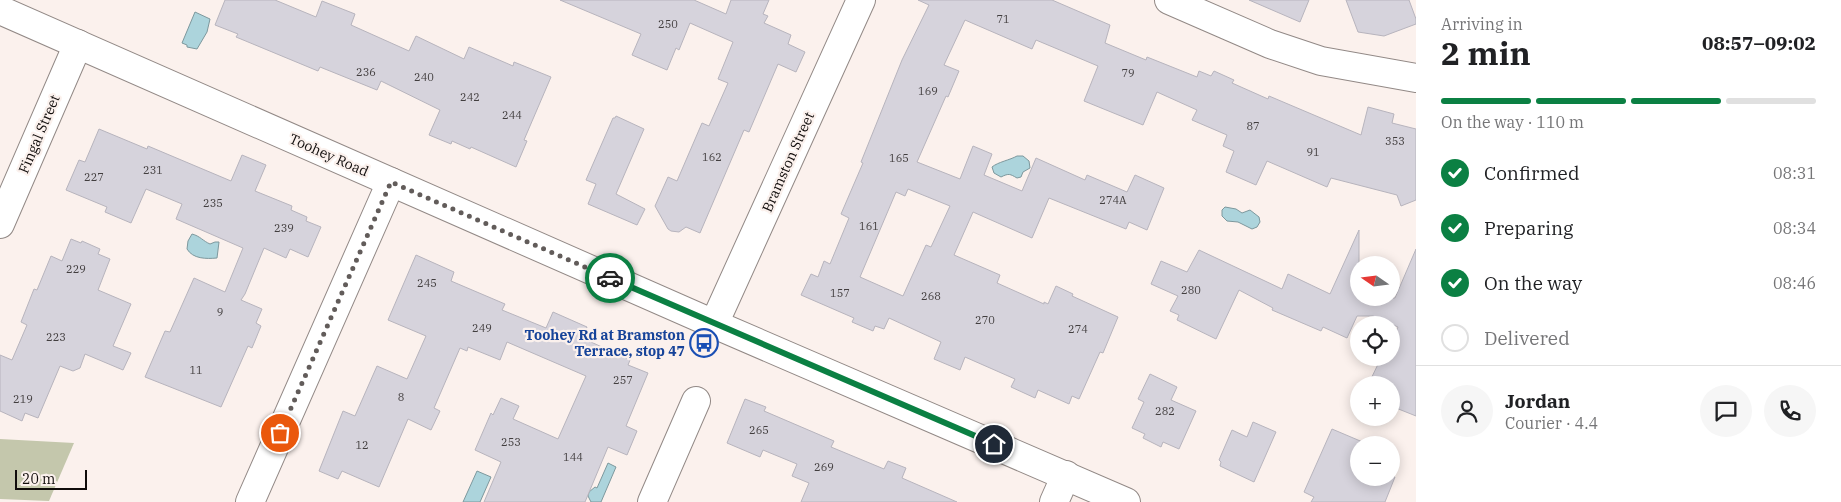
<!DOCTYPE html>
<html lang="en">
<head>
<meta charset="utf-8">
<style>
	body { margin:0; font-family:"IBM Plex Serif",serif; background:#f6f6f6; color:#202124; height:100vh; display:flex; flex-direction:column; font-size:19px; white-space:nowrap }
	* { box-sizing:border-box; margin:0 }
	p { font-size:16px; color:#757577 }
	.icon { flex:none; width:28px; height:28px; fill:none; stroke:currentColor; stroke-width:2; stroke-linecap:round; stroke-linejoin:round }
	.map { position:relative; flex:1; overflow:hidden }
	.sheet { display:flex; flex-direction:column; background:#fff; width:425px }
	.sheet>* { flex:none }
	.needle { width:32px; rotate:284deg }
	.fabs { position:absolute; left:1350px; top:256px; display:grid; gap:10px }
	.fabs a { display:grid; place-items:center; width:50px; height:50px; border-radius:50%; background:#fff; box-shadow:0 2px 12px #0003; font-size:25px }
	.scale { position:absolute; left:15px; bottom:12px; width:72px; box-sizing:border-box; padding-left:5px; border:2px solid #100c0b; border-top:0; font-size:14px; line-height:18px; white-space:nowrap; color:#100c0b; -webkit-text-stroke:4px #fbf1ed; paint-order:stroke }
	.pin { position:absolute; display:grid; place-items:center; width:42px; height:42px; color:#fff; margin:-21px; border:2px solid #fff; border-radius:50%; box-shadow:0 1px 5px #0007 }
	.courier { position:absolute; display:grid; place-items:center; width:50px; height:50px; margin:-25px; border:4px solid #0b8043; border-radius:50%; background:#fff; color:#222; box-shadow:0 1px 6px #0007 }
	.summary em { font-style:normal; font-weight:700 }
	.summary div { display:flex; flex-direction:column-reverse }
	.summary { display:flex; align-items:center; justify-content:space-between; height:85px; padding:0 25px }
	h1 { font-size:32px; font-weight:700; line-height:38px }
	.bar { display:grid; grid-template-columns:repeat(4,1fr); gap:8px 5px; align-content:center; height:60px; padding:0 25px }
	.bar i { height:6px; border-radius:4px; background:#e0e0e0 }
	.bar .current { background:#0b8043 }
	.bar p { grid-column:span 4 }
	.line { display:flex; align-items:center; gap:12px; padding:0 25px; border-top:1px solid #e0e0e0 }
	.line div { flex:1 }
	.round { display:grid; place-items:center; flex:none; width:52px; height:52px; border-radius:26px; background:#f6f6f6 }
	ol { padding:0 25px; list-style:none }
	li { display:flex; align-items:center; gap:15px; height:55px }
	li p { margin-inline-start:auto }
	li .icon { padding:5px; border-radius:50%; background:#0b8043; color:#fff; stroke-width:4 }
	li:last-child { color:#757577 }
	li i { width:28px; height:28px; border:2px solid #e0e0e0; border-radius:50% }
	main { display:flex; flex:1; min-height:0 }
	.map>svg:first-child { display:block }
</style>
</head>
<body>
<main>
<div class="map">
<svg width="1416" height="502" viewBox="0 0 1416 502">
	<rect width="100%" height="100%" fill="#fbf1ed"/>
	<!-- green -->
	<path fill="#c4c7ac" d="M0,439L74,443L49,501L0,499Z"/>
	<!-- water -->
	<path fill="#acd4dc" stroke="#7d989d" d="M195,12L210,19L207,32L197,49L187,47V45L182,43Z
		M1017,156H1023L1029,161L1030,168L1023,172L1021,177L1017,178C1010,174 1009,173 1001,177L994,173L992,167C998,162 1010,160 1017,156Z
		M1225,207L1236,209L1242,213L1250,210L1259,217L1260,222L1257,227L1252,229L1238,222L1227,221L1222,216V210Z
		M192,234C200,236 203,241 210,244L215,242H219L217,258C206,259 193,259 187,249L188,241Z
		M608,463L616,467L601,502H591L588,496L589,492L595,487L597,488Z
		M477,471L491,477L480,502H463Z"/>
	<!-- building -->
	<path fill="#d6d3dc" stroke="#b7b4bd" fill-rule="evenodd" d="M225,0H275L316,17L322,1L355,14L351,25L409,51L416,36L464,59L469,47L513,66L514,62L551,77L524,140L527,141L516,167L471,147L470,149L452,141L451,144L429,135L440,110L381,81L377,90L320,67L318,71L236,37L238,34L215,25Z
		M560,0H694L726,14L731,0H769L763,14L768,16L764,23L791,35L788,44L805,52L796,72L778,64L749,132L744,130L700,233L686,227L679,232L671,231L668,229L655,206L668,177L677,181L702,123L709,126L728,83L718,79L733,42L690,23L679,50L676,48L667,70L632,55L641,34Z
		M918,0H1052L1110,25L1105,43L1146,60L1147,57L1197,77L1199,71L1211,76L1214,71L1234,80L1232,83L1268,99L1269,96L1361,135L1368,107L1394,114L1392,123L1416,129V200L1401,206L1397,195L1331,178L1327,187L1267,161L1256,185L1226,172L1234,151L1223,146L1227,135L1192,120L1197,110L1157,92L1143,125L1084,101L1098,66L1036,40L1032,49L965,20L944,65L959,71L948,97L946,96L917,162L960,179L973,146L992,154L984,175L1022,191L1036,158L1085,180L1087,175L1127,192L1135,175L1164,188L1147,230L1129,222L1126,229L1049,198L1032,238L973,212L954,255L1000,275L997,283L1044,304V302L1048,304L1056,286L1073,294L1072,296L1118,317L1103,353L1100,352L1079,399L1072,396L1069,404L1038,390L1035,398L1011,387L1015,379L965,357L960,370L934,359L941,342L889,318L884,329L875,326L873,331L852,322L854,318L801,295L811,274L818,277L824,261L830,264L849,218L841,214L863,163L861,162L902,60L929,5ZM908,189L950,206L931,247L926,245L903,296L860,277L896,192L905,196Z
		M1249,0H1309L1300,22Z
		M1346,0H1409L1416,19V24L1384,36L1358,32Z
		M616,116L644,129L616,194L645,209L637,225L588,204L596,184L586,180L613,118H615Z
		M99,129L147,149L148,146L231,181L242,155L266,165L255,191L292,206L291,210L307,217L306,221L321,227L308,257L290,249L286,258L264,248L245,294L241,300L262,309L256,323L261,326L252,348L248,346L221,407L145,377L165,331L170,332L194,278L225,292L243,248L176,219L182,204L146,189L131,223L105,212L107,207L66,190L79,160L85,162Z
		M1359,230V298H1395L1416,249V416L1391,406V385H1368L1381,358H1391V342L1398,327L1373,316H1357L1347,338L1323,327L1321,331L1272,310L1273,308L1239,290L1216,339L1177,320L1179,315L1170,311L1178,296L1151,284L1161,261L1187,272L1199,250L1282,289L1288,274L1330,294Z
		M71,239L81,243L82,241L100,249L98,254L110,259L98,290L131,304L113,346L131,353L123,370L85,354L80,368L73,371L60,366L38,418L25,413L22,421L0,411V355L12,360L27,325L21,322L34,289L37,290L51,256L62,261Z
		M416,255L454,272L451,281L505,304L502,310L546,328L553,312L587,327L585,332L594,336L591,342L630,360L628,365L648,373L626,426L637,431L627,455L608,447L585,502H484L501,462L475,450L491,413L493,415L501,398L519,406L513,419L558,439L586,376L507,342L500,360L468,347L467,351L460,348L434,408L440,411L431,430L408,419L379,487L342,471L338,479L319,471L343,411L355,416L377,366L407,379L426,336L388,320Z
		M1150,374L1177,387L1171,400L1196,411L1179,449L1163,442L1161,447L1143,438L1145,434L1132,428L1144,402L1138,399Z
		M745,399L766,407L764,411L834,441L831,447L884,469L888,461L906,468L902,478L957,502H801L809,483L792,476L797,464L763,450L760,457L727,443Z
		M1253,422L1276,432L1254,482L1220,466L1221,462L1219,460L1232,430L1247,437Z
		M1332,429L1365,443L1364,445H1359V457L1357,461L1359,462V478H1391V475L1395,477L1385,502H1311L1314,497L1304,492Z"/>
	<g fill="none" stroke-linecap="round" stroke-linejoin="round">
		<defs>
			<path id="street" d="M1169,0L1270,44L1321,61L1416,78
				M0,224L78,44
				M714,324L861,0
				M250,502L391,182
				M652,502L696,401
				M1054,502L1066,475"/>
			<path id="secondary" d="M0,10L714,324L1126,502"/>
		</defs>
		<!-- street casing -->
		<use href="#street" stroke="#928986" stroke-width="30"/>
		<!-- secondary casing -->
		<use href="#secondary" stroke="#928986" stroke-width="30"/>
		<!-- street -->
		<use href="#street" stroke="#fff" stroke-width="28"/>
		<!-- secondary -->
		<use href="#secondary" stroke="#fff" stroke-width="28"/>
	</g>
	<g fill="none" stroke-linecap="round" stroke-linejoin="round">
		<!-- done -->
		<path stroke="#625c5a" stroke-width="5" stroke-dasharray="0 9" d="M280,433L391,182L610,278"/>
		<!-- route -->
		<path stroke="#0b8043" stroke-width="6" d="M610,278L994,444"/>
	</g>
	<!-- icons -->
	<defs>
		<symbol id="bus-ring" viewBox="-11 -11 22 22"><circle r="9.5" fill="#fbf1ed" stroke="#1a4fb4" stroke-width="1.5"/><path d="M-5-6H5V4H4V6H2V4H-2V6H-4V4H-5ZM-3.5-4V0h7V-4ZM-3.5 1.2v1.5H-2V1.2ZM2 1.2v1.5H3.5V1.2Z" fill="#1a4fb4"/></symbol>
	</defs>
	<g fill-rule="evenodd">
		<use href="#bus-ring" x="688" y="327" width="32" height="32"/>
	</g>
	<g text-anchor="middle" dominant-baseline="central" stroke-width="4.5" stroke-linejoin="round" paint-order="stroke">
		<!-- number labels -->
		<g font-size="11" fill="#423e3f">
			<text x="1003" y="19">71</text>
			<text x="668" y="24">250</text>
			<text x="366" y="72">236</text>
			<text x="1128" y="73">79</text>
			<text x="424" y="77">240</text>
			<text x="928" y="91">169</text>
			<text x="470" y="97">242</text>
			<text x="512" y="115">244</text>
			<text x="1253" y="126">87</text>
			<text x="1395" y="141">353</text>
			<text x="1313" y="152">91</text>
			<text x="712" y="157">162</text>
			<text x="899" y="158">165</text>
			<text x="153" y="170">231</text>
			<text x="94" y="177">227</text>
			<text x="1113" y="200">274A</text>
			<text x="213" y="203">235</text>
			<text x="869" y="226">161</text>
			<text x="284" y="228">239</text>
			<text x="76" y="269">229</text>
			<text x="427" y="283">245</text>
			<text x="1191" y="290">280</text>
			<text x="840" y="293">157</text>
			<text x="931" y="296">268</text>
			<text x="220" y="312">9</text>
			<text x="985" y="320">270</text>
			<text x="482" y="328">249</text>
			<text x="1078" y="329">274</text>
			<text x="56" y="337">223</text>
			<text x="196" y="370">11</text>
			<text x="623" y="380">257</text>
			<text x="401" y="397">8</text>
			<text x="23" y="399">219</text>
			<text x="1165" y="411">282</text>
			<text x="759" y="430">265</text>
			<text x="511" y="442">253</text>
			<text x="362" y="445">12</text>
			<text x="573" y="457">144</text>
			<text x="824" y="467">269</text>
		</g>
		<!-- street labels -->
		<g font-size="14" fill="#100c0b" stroke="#fbf1ed">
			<text transform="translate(39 134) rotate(-67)">Fingal Street</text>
			<text transform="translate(329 155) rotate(24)">Toohey Road</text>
			<text transform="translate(788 162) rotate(-66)">Bramston Street</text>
		</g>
		<!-- transit labels -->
		<g font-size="14" font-weight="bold" fill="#164399" stroke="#fbf1ed" text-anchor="end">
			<text x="685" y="335">Toohey Rd at Bramston<tspan x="685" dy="16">Terrace, stop 47</tspan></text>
		</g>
	</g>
</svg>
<div class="fabs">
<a><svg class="needle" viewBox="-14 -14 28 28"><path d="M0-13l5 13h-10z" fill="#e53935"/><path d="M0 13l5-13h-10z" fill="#757577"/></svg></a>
<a><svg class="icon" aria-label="locate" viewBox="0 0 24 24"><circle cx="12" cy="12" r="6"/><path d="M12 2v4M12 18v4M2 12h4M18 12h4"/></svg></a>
<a>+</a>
<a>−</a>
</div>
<div class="scale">20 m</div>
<div class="pin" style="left:280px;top:433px;background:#ea580c"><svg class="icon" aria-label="bag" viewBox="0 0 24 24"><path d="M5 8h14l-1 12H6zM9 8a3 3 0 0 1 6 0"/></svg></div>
<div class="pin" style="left:994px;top:444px;background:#1f2937"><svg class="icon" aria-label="home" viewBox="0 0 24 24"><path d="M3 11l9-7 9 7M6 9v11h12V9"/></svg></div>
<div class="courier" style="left:610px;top:278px"><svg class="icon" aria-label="car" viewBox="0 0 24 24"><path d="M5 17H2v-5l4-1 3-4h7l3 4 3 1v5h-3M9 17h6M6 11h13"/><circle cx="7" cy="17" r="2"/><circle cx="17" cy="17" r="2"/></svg></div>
</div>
<section class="sheet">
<div class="summary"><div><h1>2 min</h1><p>Arriving in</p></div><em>08:57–09:02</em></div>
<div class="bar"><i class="current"></i><i class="current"></i><i class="current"></i><i></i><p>On the way · 110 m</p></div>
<ol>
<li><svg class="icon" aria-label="check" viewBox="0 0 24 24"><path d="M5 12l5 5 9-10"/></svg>Confirmed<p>08:31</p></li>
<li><svg class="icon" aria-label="check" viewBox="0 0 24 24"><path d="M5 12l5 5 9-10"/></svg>Preparing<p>08:34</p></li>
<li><svg class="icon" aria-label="check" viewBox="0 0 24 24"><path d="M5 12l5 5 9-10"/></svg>On the way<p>08:46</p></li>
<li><i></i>Delivered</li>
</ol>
<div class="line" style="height:90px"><a class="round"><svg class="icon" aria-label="person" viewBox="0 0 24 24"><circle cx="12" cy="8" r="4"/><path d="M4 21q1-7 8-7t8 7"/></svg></a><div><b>Jordan</b><p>Courier · 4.4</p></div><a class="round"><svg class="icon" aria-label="chat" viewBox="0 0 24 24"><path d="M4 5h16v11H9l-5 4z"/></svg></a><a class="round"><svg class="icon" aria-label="phone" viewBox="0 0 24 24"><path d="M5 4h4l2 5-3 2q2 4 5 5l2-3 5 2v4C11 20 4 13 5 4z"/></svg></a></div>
</section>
</main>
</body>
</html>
